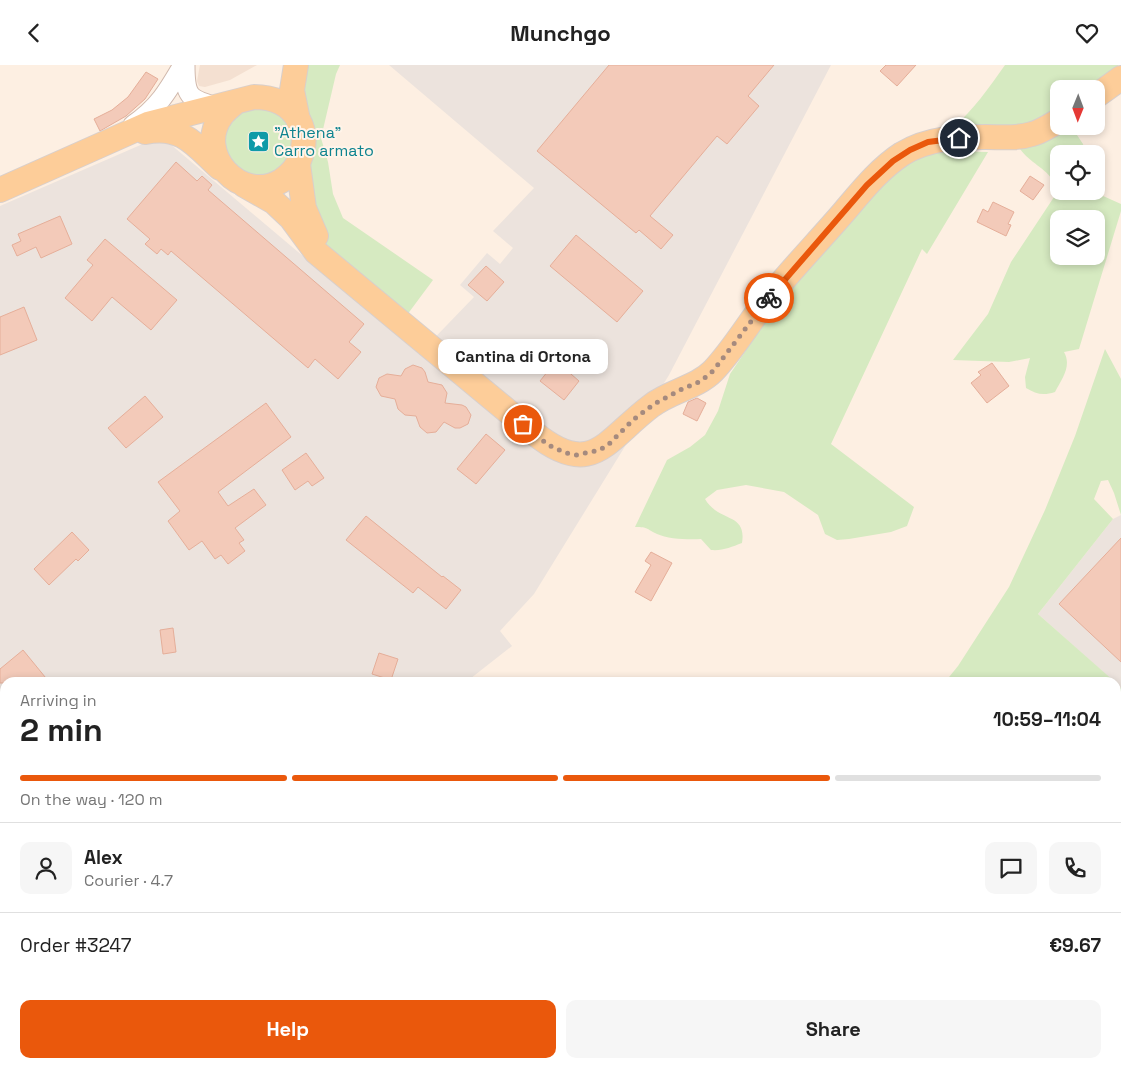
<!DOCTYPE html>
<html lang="en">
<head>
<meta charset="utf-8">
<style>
	body { margin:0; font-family:"Space Grotesk",sans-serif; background:#f6f6f6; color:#222; height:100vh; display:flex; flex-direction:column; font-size:19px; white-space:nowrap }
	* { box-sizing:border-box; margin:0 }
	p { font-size:16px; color:#767676 }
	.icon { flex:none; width:28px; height:28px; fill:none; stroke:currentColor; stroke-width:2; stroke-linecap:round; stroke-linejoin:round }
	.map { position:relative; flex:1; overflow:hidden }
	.panel { position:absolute; left:0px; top:612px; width:1121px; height:391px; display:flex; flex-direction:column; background:#fff; border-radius:15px 15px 0 0; box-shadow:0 2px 8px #0003 }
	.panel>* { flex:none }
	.needle { width:32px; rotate:181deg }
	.controls { position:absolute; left:1050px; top:15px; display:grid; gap:10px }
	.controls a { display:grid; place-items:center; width:55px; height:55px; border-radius:10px; background:#fff; box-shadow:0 2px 8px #0003; font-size:25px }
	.pin { position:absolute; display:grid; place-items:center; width:42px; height:42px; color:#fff; margin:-21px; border:2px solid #fff; border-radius:50%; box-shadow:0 1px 5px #0007 }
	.courier { position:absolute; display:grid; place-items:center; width:50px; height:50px; margin:-25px; border:4px solid #ea580c; border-radius:50%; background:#fff; color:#222; box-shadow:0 1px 6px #0007 }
	.bubble { position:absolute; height:35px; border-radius:10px; background:#fff; box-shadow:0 2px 8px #0003; font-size:16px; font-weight:700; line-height:35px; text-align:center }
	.summary em { font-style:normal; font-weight:700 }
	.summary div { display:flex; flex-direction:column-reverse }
	.summary { display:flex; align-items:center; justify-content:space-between; height:85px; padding:0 20px }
	h1 { font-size:32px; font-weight:700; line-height:38px }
	.bar { display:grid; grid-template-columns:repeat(4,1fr); gap:8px 5px; align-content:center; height:60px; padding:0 20px }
	.bar i { height:6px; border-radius:4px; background:#e0e0e0 }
	.bar .current { background:#ea580c }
	.bar p { grid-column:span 4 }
	.line { display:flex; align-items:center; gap:12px; padding:0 20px; border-top:1px solid #e0e0e0 }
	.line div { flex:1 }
	.round { display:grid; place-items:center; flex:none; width:52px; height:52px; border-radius:10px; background:#f6f6f6 }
	.action { display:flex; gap:10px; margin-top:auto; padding:10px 20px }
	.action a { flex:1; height:58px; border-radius:10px; background:#ea580c; color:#fff; font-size:20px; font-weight:700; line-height:58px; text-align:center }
	.action a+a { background:#f6f6f6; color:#222 }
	header { display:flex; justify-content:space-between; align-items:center; height:65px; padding:0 20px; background:#fff; font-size:22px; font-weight:700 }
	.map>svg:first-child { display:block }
</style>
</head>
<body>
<header><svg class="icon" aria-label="back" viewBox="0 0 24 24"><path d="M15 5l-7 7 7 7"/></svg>Munchgo<svg class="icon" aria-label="heart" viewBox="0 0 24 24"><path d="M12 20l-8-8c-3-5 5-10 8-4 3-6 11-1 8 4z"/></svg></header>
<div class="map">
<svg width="1121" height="1003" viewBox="0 0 1121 1003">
	<rect width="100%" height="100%" fill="#fdefe2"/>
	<!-- residential -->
	<path fill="#f4e0d1" d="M200,0H257L230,15L205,22L199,21L197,16Z"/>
	<!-- industrial -->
	<path fill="#ece3dd" d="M389,0H831L669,310L534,529L500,566L512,581L466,617L5,618V796L0,798V141L152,75L169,78L419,289L474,232L460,220L487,188L500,199L513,183L493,166L534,123Z
		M1121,450V623L1038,549L1113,454Z"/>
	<!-- green -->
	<path fill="#d6eac1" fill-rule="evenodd" d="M309,0H340L336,9L321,73L328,97L333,129L343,153L433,215L404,254L329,185L312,155L308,108L313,91L301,41L306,5Z
		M1005,0H1119L1087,24H1059V43L1019,63H953C973,45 989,23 1005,0Z
		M223 77a35 35 0 1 1 70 0a35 35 0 1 1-70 0Z
		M1071,61L1083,79L1085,89H1059V126H1092L1121,139V146L1079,284L1064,287C1072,301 1062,314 1055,327C1043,331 1036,329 1026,323L1025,312L1030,293L1009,297L953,295L988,249L1011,197L1056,129C1055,125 1055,119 1053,116C1047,104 1029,97 1020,84L1055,72ZM1059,154H1096V191H1059Z
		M946,86L988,87L927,189L922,184L831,379L914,442L907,461L891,467L849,474L837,475L825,469L818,450L784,427L746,420L717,425L705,434C719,458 747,447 742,478C731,482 723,486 711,485L701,474C689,475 668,474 657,469C646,464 649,462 635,462L667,395L690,382L705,370L718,346L730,309L791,219L838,160L909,93Z
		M1105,284L1121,314V450L1114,428L1108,415L1101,416L1094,434L1113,454L1038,549L1115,617H945L958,601L1009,522L1045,445L1075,371Z
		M1116,619L1121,623V708L1116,713Z"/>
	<!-- building -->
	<path fill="#f3cab9" stroke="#e5ae99" d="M609,0H774L748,31L759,41L727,79L717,71L650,151L673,170L661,184L639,165L636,168L537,86Z
		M886,0H916L897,21L880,6Z
		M146,7L158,14L145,34L126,51L100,66L94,54L112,45L128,32Z
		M176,97L197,116L202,111L212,120L208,125L364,259L349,277L361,287L338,314L315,294L308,303L171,186L168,190L161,184L157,189L145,179L150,174L127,154Z
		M1030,111L1044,120L1033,135L1020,126Z
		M993,137L1014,147L1008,159L1011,160L1006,171L977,157L983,144L988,147Z
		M60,151L72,179L41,193L36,182L17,191L12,180L21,176L18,169Z
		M576,170L643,226L617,257L550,201Z
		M105,174L177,235L151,265L112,232L92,256L65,233L93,200L87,195Z
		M486,201L504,217L487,236L468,220Z
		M24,242L37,275L0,290V252Z
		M556,296L579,316L564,335L540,316Z
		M992,298L1009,321L987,338L971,318L981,310L978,307Z
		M413,300L422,303L425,307L428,317L442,320L447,328L445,338L462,340L466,342L471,350L468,359L460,363H455L444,357L436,367L427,368L420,362L416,351L405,350L398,344L395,334L381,331L376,322L379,313L387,309L401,311L405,304Z
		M145,331L163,352L126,383L108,363Z
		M697,333L706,338L697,356L683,349L688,337Z
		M266,338L291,372L218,427L228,441L254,424L266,440L235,463L244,475L239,478L245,486L228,499L221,490L215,494L202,476L189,485L168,456L180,446L158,417Z
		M486,369L505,385L476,419L457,404Z
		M306,388L324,413L312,421L308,416L295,425L282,405Z
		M366,451L442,512L443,511L461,525L446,544L418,522L413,528L346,475Z
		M72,467L89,485L78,496L76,494L49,520L34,504Z
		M1121,473V597L1059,539Z
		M651,487L672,498L651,536L635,527L651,500L645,496Z
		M173,563L176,587L163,589L160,565Z
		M23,585L50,618H0V604Z
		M379,588L398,594L391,615L372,609Z"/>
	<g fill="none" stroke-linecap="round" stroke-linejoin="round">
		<defs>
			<path id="minor" d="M185,0C185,31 188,34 217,42
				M133,60C158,43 168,26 183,0
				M1116,720L1121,715
				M782,1003L789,999"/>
			<path id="major" d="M296,0L292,25L298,55
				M1096,31L1121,13
				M145,67C182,59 196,81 220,103
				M298,99L304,143L316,171
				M244,120L274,137L291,153L316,187L534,368C592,415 606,375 651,341C670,326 696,323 713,306C733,285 748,259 766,236C790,206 818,177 843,148C861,127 879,104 902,89C928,73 957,72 986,72C1001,72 1017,74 1032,69C1041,67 1050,60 1059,56
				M0,125L148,59L254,32C272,32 290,38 299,56C305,67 305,81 300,93C297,103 290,110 281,116C241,140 193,88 222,50C226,45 231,41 236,37"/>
		</defs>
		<!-- minor casing -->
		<use href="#minor" stroke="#d0b8ac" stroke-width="21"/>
		<!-- major casing -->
		<use href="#major" stroke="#d8cfcc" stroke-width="26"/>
		<!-- minor -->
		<use href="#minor" stroke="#fff" stroke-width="19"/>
		<!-- major -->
		<use href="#major" stroke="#fdcd99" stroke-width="24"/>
	</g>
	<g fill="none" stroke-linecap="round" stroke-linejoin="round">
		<!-- done -->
		<path stroke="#a58a7e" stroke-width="5" stroke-dasharray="0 9" d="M523,359L548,380L566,388L576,390L600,385L610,378L633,355L654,339L682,324L701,316L713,306L769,233"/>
		<!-- route -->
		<path stroke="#ea580c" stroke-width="6" d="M769,233L867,120L893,96L910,85L928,77L959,73"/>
	</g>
	<!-- icons -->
	<defs>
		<symbol id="sight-square" viewBox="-11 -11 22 22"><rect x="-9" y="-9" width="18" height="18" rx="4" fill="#0f9aa8" stroke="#fff4e9"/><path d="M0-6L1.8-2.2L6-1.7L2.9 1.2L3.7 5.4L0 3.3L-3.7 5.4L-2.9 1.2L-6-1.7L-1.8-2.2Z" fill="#fff"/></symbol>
	</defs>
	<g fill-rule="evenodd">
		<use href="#sight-square" x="246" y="64" width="25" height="25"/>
	</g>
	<g text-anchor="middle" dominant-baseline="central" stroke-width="4" stroke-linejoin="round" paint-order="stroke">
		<!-- culture labels -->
		<g font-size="16" fill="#0d838f" stroke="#fff4e9" text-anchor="start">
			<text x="274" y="67">"Athena"<tspan x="274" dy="18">Carro armato</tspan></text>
		</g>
	</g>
</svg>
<div class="controls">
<a><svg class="needle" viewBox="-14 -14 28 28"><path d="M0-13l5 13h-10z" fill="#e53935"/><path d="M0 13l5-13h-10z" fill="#767676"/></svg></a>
<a><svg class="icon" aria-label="locate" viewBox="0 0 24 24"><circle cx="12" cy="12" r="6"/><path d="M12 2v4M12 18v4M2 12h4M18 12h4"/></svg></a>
<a><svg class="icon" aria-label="layers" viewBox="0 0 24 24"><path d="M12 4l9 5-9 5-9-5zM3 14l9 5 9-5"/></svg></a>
</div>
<div class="pin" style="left:523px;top:359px;background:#ea580c"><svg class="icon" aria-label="bag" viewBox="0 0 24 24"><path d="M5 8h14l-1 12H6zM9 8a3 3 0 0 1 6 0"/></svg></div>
<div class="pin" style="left:959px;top:73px;background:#1f2937"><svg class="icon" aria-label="home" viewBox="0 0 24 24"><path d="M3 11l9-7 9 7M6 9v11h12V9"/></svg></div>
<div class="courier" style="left:769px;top:233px"><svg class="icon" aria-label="bike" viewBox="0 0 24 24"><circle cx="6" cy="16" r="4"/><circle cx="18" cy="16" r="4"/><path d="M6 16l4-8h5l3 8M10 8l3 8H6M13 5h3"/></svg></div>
<div class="bubble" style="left:438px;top:274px;width:170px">Cantina di Ortona</div>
<section class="panel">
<div class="summary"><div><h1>2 min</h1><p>Arriving in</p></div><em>10:59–11:04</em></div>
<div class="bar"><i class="current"></i><i class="current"></i><i class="current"></i><i></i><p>On the way · 120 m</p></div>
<div class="line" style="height:90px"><a class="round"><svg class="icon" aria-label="person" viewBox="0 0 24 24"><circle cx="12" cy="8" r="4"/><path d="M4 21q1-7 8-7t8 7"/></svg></a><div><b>Alex</b><p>Courier · 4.7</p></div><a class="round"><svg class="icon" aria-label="chat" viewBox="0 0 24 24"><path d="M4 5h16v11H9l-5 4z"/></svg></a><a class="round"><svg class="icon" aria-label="phone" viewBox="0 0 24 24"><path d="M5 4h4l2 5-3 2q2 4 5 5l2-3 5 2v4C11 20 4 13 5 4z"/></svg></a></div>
<div class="line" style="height:65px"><div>Order #3247</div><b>€9.67</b></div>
<div class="action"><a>Help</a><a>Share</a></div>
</section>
</div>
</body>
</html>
